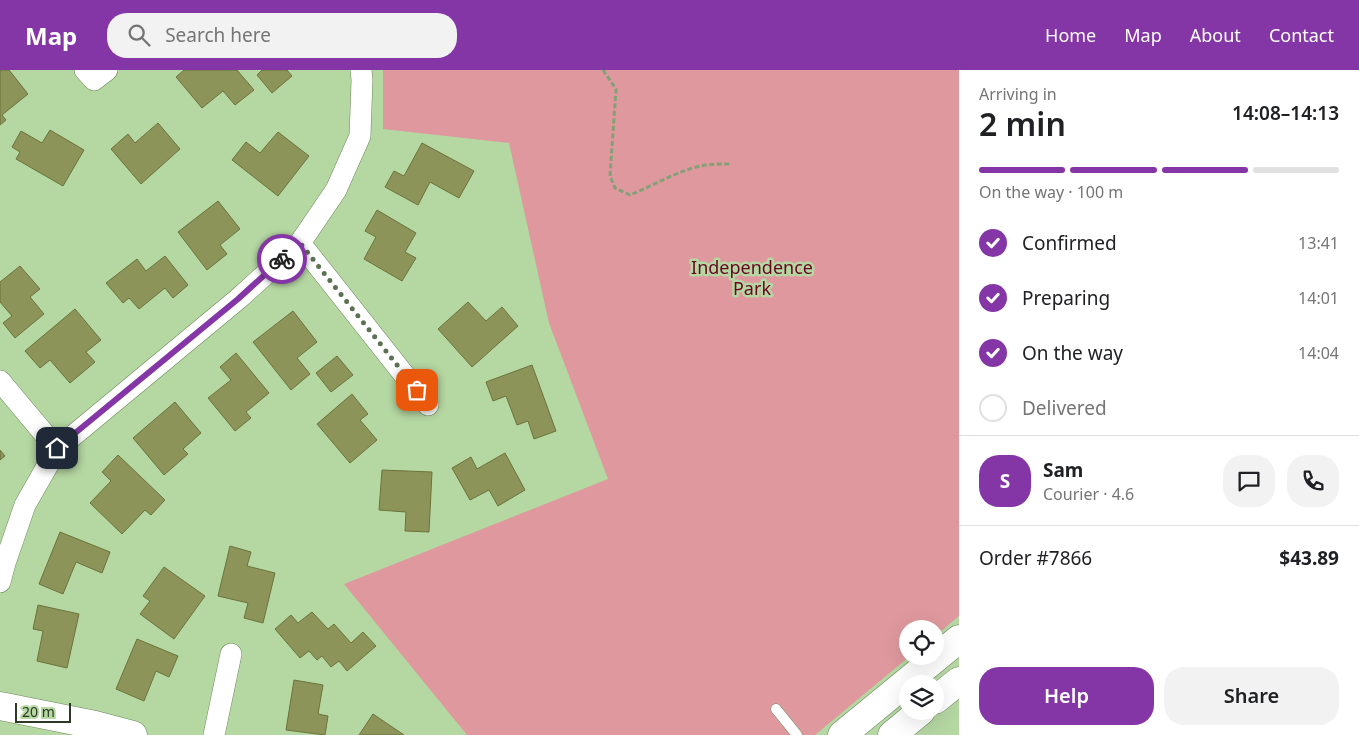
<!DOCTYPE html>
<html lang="en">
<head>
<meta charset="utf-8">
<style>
	body { margin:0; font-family:"Noto Sans",sans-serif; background:#f2f2f2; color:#202124; height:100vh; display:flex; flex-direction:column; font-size:19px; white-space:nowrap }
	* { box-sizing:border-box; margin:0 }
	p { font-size:16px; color:#757577 }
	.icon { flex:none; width:28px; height:28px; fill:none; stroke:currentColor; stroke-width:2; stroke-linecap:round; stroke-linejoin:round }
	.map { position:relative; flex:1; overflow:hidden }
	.sheet { display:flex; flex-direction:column; background:#fff; width:400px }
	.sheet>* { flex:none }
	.tools { position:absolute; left:899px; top:550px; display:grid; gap:10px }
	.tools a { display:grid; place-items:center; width:45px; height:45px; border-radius:50%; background:#fff; box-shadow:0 5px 20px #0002; font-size:25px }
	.scale { position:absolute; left:15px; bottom:12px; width:56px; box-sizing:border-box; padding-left:5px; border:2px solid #2c3a25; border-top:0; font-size:14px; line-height:18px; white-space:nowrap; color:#2c3a25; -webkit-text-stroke:4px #b5d7a2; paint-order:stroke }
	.pin { position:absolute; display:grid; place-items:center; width:42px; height:42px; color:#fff; margin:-21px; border-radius:10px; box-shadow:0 2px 8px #0006 }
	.courier { position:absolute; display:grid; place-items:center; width:50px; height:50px; margin:-25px; border:4px solid #8536a6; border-radius:50%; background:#fff; color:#222; box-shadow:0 1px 6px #0007 }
	.head em { font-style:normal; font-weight:600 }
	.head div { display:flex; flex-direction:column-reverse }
	.head { display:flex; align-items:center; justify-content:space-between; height:85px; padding:0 20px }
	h1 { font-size:32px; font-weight:600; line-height:38px }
	.bar { display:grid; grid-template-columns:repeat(4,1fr); gap:8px 5px; align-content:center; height:60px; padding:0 20px }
	.bar i { height:6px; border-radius:4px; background:#e0e0e0 }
	.bar .on { background:#8536a6 }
	.bar p { grid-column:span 4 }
	.line { display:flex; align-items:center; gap:12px; padding:0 20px; border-top:1px solid #e0e0e0 }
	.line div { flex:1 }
	.round { display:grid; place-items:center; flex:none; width:52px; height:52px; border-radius:20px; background:#f2f2f2 }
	ol { padding:0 20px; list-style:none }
	li { display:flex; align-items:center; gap:15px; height:55px }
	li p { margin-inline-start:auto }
	li .icon { padding:5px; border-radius:50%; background:#8536a6; color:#fff; stroke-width:4 }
	li:last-child { color:#757577 }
	li i { width:28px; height:28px; border:2px solid #e0e0e0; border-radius:50% }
	.primary-button { display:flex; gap:10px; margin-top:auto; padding:10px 20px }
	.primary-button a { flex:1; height:58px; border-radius:20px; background:#8536a6; color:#fff; font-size:20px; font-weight:600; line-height:58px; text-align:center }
	.primary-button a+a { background:#f2f2f2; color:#202124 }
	header { display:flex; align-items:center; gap:30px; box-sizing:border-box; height:70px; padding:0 25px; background:#8536a6; color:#fff }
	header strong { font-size:24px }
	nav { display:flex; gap:28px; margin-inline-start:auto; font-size:18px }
	.search { width:350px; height:45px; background:#f2f2f2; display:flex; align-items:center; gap:12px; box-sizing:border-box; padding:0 18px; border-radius:20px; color:#757577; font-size:19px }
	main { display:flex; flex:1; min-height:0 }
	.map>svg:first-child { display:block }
</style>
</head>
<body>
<header>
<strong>Map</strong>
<div class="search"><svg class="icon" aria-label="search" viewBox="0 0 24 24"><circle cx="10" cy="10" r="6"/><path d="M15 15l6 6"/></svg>Search here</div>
<nav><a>Home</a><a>Map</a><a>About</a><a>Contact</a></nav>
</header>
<main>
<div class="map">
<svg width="959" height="665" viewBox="0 0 959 665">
	<rect width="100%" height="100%" fill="#b5d7a2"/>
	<!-- green -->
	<path fill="#df999e" d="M383,0H959V546L935,566V559H908V586H910L815,665H467L344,514L608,409L549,253L509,73L383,59Z"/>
	<!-- building -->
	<path fill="#8c945a" stroke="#6c733a" d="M0,0H9L28,24L2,45L6,50L0,55Z
		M184,0H237L254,20L235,35L223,21L202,38L176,7Z
		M262,0H287L292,6L272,23L257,5Z
		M158,53L180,79L141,114L111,79L128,64L135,73Z
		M50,60L84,80L63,116L16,89L20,82L12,77L21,61L42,73Z
		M278,62L309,86L278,126L232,90L246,72L260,83Z
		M422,73L474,101L459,128L430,112L418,135L385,117L394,101L404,106Z
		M218,131L240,159L220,175L227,184L207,200L178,162Z
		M377,140L416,163L405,182L416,188L402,211L364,189L376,167L365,161Z
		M165,186L188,215L173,228L165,218L139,239L129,228L123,233L106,213L137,189L146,201Z
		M20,196L40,219L30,227L44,244L15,268L3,253L12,246L0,232V212Z
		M468,232L486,251L502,237L518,256L472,297L438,259Z
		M75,239L101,270L86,282L95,292L70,313L50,290L40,298L25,281Z
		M293,241L317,272L297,288L310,304L291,320L253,272Z
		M236,283L269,323L246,342L251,348L235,361L208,328L231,310L220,297Z
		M337,286L353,305L331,322L316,303Z
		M532,295L556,361L534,369L528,351L517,355L506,326L493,331L486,312Z
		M352,324L368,344L360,350L377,370L350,393L317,354Z
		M175,332L201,363L183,379L188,384L164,405L133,368Z
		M0,380L5,386L0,390Z
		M505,383L525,420L498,436L489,420L470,430L452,398L471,387L477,399Z
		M118,385L165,430L151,445L145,440L122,464L90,433L111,411L102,402Z
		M382,400L432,402L429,462L405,461L406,442L379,440Z
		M60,462L110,482L102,503L76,492L63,524L39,514Z
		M230,476L251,482L247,496L275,503L263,553L244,548L248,533L218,526Z
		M164,497L205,526L174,569L140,544L150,531L143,526Z
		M38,535L79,544L67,598L37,591L43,561L33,559Z
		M312,542L328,559L334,554L351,573L363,562L376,576L347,601L339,591L331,597L322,586L317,590L309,581L300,588L275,559L291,545L298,553Z
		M137,569L178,586L169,607L156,601L144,631L116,619Z
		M294,610L323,615L318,644L328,646L325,665L286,660Z
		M373,644L404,665H359Z"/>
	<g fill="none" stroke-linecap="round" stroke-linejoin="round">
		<defs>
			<path id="lane" d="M776,639L797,665"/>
			<path id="street" d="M85,0L94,10L107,0
				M300,173L428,335
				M0,311L57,379
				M0,512L5,493L25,435L57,379L238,229L300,173L336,120L360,66L362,10L361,0
				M214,665L231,584"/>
			<path id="secondary" d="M935,630L959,611
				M0,636L95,655L133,665
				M842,665L959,569
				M892,665L921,641"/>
		</defs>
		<!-- lane casing -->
		<use href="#lane" stroke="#6a8957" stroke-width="11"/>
		<!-- street casing -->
		<use href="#street" stroke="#6a8957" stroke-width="22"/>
		<!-- secondary casing -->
		<use href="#secondary" stroke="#6a8957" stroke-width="29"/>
		<!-- path -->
		<path stroke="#85a076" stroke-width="3" stroke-dasharray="5 2.5" stroke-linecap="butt" d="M603,0L616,19L610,106L615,118L630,125C655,115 680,99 706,95C714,94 722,94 730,94"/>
		<!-- lane -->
		<use href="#lane" stroke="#fff" stroke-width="10"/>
		<!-- street -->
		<use href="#street" stroke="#fff" stroke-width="21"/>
		<!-- secondary -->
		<use href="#secondary" stroke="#fff" stroke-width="28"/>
	</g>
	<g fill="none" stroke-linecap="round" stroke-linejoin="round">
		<!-- done -->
		<path stroke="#5c7151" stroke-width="5" stroke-dasharray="0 9" d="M282,189L300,173L417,320"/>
		<!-- route -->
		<path stroke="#8536a6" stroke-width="6" d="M57,378L238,229L282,189"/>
	</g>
	<g text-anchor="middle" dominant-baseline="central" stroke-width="5" stroke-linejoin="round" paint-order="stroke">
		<!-- park labels -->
		<g font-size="18" fill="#6a0421" stroke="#b5d7a2">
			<text x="752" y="197">Independence<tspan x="752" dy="21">Park</tspan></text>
		</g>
	</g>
</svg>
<div class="tools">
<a><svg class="icon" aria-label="locate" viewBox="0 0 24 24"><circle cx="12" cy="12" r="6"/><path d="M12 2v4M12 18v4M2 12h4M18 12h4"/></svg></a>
<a><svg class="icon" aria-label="layers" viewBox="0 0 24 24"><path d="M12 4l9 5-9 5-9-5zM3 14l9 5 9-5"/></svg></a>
</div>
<div class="scale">20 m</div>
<div class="pin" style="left:417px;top:320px;background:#ea580c"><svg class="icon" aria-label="bag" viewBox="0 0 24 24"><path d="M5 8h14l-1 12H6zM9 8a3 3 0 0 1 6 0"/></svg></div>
<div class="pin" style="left:57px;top:378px;background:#1f2937"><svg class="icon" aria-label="home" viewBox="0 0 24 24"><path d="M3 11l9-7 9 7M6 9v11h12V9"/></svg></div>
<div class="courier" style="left:282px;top:189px"><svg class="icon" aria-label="bike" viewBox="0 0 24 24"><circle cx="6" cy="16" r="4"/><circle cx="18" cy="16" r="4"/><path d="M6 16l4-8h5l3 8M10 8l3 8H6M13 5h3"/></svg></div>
</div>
<section class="sheet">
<div class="head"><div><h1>2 min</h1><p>Arriving in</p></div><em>14:08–14:13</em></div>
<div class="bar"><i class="on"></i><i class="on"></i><i class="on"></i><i></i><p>On the way · 100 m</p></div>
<ol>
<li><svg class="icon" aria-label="check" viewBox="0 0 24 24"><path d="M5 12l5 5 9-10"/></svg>Confirmed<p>13:41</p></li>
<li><svg class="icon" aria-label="check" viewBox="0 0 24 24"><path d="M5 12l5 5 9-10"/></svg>Preparing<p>14:01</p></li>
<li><svg class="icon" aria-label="check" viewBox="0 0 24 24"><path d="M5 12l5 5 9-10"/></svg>On the way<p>14:04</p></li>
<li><i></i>Delivered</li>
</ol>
<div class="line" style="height:90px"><b class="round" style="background:#8536a6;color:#fff">S</b><div><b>Sam</b><p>Courier · 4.6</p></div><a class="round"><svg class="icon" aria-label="chat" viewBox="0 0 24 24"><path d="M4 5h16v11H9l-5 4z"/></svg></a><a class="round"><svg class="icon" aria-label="phone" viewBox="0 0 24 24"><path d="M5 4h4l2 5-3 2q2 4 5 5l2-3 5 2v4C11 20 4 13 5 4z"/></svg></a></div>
<div class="line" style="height:65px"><div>Order #7866</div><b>$43.89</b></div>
<div class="primary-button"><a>Help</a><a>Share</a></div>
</section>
</main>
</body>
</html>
